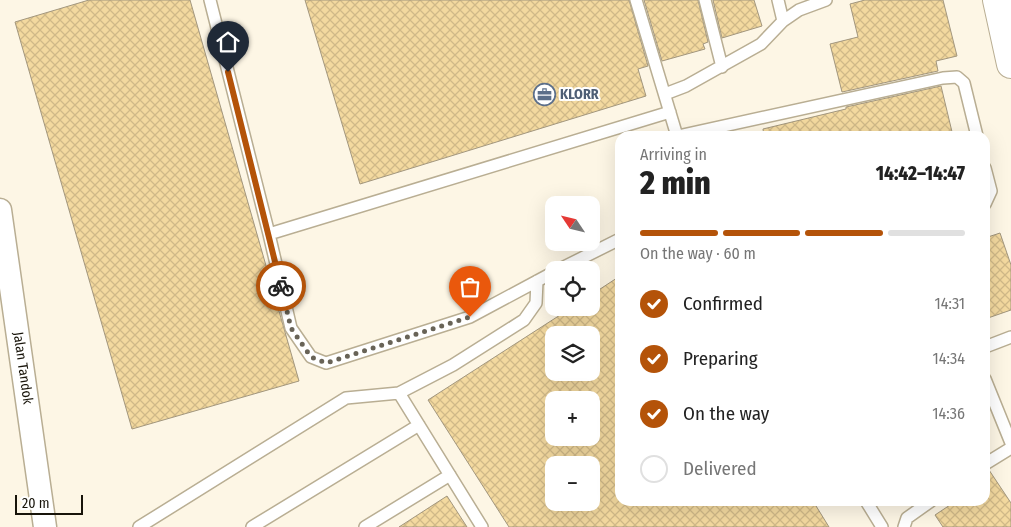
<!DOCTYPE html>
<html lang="en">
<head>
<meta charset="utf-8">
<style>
	body { margin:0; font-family:"Fira Sans Condensed",sans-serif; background:#f2f2f2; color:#222; height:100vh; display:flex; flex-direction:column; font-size:19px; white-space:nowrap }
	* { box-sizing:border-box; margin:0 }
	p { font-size:16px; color:#767676 }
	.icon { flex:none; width:28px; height:28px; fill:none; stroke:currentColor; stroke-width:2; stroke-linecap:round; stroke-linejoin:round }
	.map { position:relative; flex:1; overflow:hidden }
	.sheet { position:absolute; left:615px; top:131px; width:375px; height:375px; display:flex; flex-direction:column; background:#fff; border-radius:15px; box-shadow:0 5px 20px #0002 }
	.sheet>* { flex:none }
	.needle { width:32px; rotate:305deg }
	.tools { position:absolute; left:545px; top:196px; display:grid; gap:10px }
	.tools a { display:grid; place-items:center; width:55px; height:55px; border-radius:10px; background:#fff; box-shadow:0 5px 20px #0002; font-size:25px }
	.scale { position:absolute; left:15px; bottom:12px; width:68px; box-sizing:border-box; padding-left:5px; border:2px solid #18140a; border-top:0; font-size:14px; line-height:18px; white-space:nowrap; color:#18140a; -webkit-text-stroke:4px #fff; paint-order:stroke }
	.pin { position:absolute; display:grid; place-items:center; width:42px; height:42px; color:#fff; margin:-51px -21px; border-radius:50% 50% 50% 0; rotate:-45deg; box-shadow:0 0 5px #0007 }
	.pin .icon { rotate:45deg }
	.courier { position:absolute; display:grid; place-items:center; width:50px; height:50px; margin:-25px; border:4px solid #b45309; border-radius:50%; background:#fff; color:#222; box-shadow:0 1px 6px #0007 }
	.head em { font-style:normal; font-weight:800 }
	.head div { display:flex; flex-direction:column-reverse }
	.head { display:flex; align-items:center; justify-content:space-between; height:85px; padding:0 25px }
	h1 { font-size:32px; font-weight:800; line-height:38px }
	.bar { display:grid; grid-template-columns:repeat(4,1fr); gap:8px 5px; align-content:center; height:60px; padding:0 25px }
	.bar i { height:6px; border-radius:4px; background:#e0e0e0 }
	.bar .current { background:#b45309 }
	.bar p { grid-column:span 4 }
	ol { padding:0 25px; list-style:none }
	li { display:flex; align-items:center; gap:15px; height:55px }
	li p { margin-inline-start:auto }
	li .icon { padding:5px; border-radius:50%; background:#b45309; color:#fff; stroke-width:4 }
	li:last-child { color:#767676 }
	li i { width:28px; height:28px; border:2px solid #e0e0e0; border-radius:50% }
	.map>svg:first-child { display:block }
</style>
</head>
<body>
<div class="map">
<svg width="1011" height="527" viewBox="0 0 1011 527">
	<defs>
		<pattern id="building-cross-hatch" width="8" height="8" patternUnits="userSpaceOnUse" patternTransform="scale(1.25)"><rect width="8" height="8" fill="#f3d99f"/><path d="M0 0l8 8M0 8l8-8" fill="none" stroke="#d0b988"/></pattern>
	</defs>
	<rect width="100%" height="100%" fill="#fdf6e5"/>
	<!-- building -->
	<path fill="url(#building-cross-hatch)" stroke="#a2967d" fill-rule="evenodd" d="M89,0H190L299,381L132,429L15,22Z
		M305,0H629L648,66L638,69L646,96L360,184Z
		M644,0H698L708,42L703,44L705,49L662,61Z
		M713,0H754L762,26L722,38Z
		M865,0H943L957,56L936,61L938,71L842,92L830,44L858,37L850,4Z
		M941,86L953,136H764L763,129L846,109V107Z
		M1000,233L1011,265V310L985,319V238Z
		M620,276V501H813L829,527H509L428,400L571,308H591V295ZM554,335H591V372H554ZM554,400H591V438H554ZM554,465H591V502H554Z
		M989,470L1011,503V527H943L935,515L956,501H985V471Z
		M447,496L467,527H399Z"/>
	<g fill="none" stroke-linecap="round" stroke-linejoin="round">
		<defs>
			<path id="service" d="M210,0L269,234L291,328L311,357L326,363L470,317L554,272
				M636,0L677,136
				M705,0L722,67
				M778,0L783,21
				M665,94L686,86L761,44L783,21L799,10L826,0
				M678,136L943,78L957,77L964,83L977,136
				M985,168L991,191L985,204
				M269,234L670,112
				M558,270L620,239
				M985,347L1011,337
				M985,379L1011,443
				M399,393L482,527
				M985,464L1011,448
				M866,501L882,527
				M139,527L346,398L399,393L453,365L524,320L536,303L537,281
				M252,527L419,425
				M365,527L450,475
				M904,527L907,518L931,501"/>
			<path id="minor" d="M0,210L45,527"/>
			<path id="secondary" d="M997,0L1011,64"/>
		</defs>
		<!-- service casing -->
		<use href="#service" stroke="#b9ae93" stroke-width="14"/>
		<!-- minor casing -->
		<use href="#minor" stroke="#b9ae93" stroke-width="25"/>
		<!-- secondary casing -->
		<use href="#secondary" stroke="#b9ae93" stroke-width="30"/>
		<!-- service -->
		<use href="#service" stroke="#fff" stroke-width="11"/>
		<!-- minor -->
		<use href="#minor" stroke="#fff" stroke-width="22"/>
		<!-- secondary -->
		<use href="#secondary" stroke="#fff" stroke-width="28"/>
	</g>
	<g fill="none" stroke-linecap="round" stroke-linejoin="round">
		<!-- done -->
		<path stroke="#686357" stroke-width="5" stroke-dasharray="0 9" d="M281,286L291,328L311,357L326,363L470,317"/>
		<!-- route -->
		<path stroke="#b45309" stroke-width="6" d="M228,72L281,286"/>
	</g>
	<!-- icons -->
	<defs>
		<symbol id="office-ring" viewBox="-11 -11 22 22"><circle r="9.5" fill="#fff" stroke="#5c6f8a" stroke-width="1.5"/><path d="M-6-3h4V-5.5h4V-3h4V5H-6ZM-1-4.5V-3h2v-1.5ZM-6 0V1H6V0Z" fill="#5c6f8a"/></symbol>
	</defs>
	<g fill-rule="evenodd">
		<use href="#office-ring" x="532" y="82" width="25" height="25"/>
	</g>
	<g text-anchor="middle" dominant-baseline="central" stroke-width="4" stroke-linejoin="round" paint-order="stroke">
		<!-- service labels -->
		<g font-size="14" font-weight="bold" fill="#4e5e75" stroke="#fff" text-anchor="start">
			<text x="560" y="94">KLORR</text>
		</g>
		<!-- street labels -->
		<g font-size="14" fill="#18140a" stroke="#fff">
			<text transform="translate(23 368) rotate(82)">Jalan Tandok</text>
		</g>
	</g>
</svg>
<div class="tools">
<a><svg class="needle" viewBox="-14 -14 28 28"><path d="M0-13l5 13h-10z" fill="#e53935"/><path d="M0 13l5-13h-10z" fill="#767676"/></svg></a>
<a><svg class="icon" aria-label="locate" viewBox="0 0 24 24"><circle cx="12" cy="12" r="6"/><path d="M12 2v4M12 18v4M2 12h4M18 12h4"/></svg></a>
<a><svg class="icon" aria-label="layers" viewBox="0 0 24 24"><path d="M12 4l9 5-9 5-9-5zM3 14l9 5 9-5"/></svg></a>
<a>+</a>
<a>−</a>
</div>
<div class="scale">20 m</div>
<div class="pin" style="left:470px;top:317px;background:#ea580c"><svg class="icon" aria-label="bag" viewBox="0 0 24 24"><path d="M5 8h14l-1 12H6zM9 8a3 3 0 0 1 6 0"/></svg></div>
<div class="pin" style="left:228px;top:72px;background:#1f2937"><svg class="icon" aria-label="home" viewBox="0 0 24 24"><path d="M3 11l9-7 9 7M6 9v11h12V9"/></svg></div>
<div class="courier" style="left:281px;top:286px"><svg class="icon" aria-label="bike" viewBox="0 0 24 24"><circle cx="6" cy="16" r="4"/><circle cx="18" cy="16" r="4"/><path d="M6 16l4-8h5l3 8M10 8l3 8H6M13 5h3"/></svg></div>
<section class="sheet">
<div class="head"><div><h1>2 min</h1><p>Arriving in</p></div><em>14:42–14:47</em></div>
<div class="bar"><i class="current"></i><i class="current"></i><i class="current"></i><i></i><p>On the way · 60 m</p></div>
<ol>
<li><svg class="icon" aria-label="check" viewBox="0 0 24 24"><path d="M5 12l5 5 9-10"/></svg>Confirmed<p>14:31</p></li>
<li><svg class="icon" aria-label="check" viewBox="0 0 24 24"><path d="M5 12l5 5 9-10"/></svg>Preparing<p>14:34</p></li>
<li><svg class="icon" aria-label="check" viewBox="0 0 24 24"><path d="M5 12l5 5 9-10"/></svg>On the way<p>14:36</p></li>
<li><i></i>Delivered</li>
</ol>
</section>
</div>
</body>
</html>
